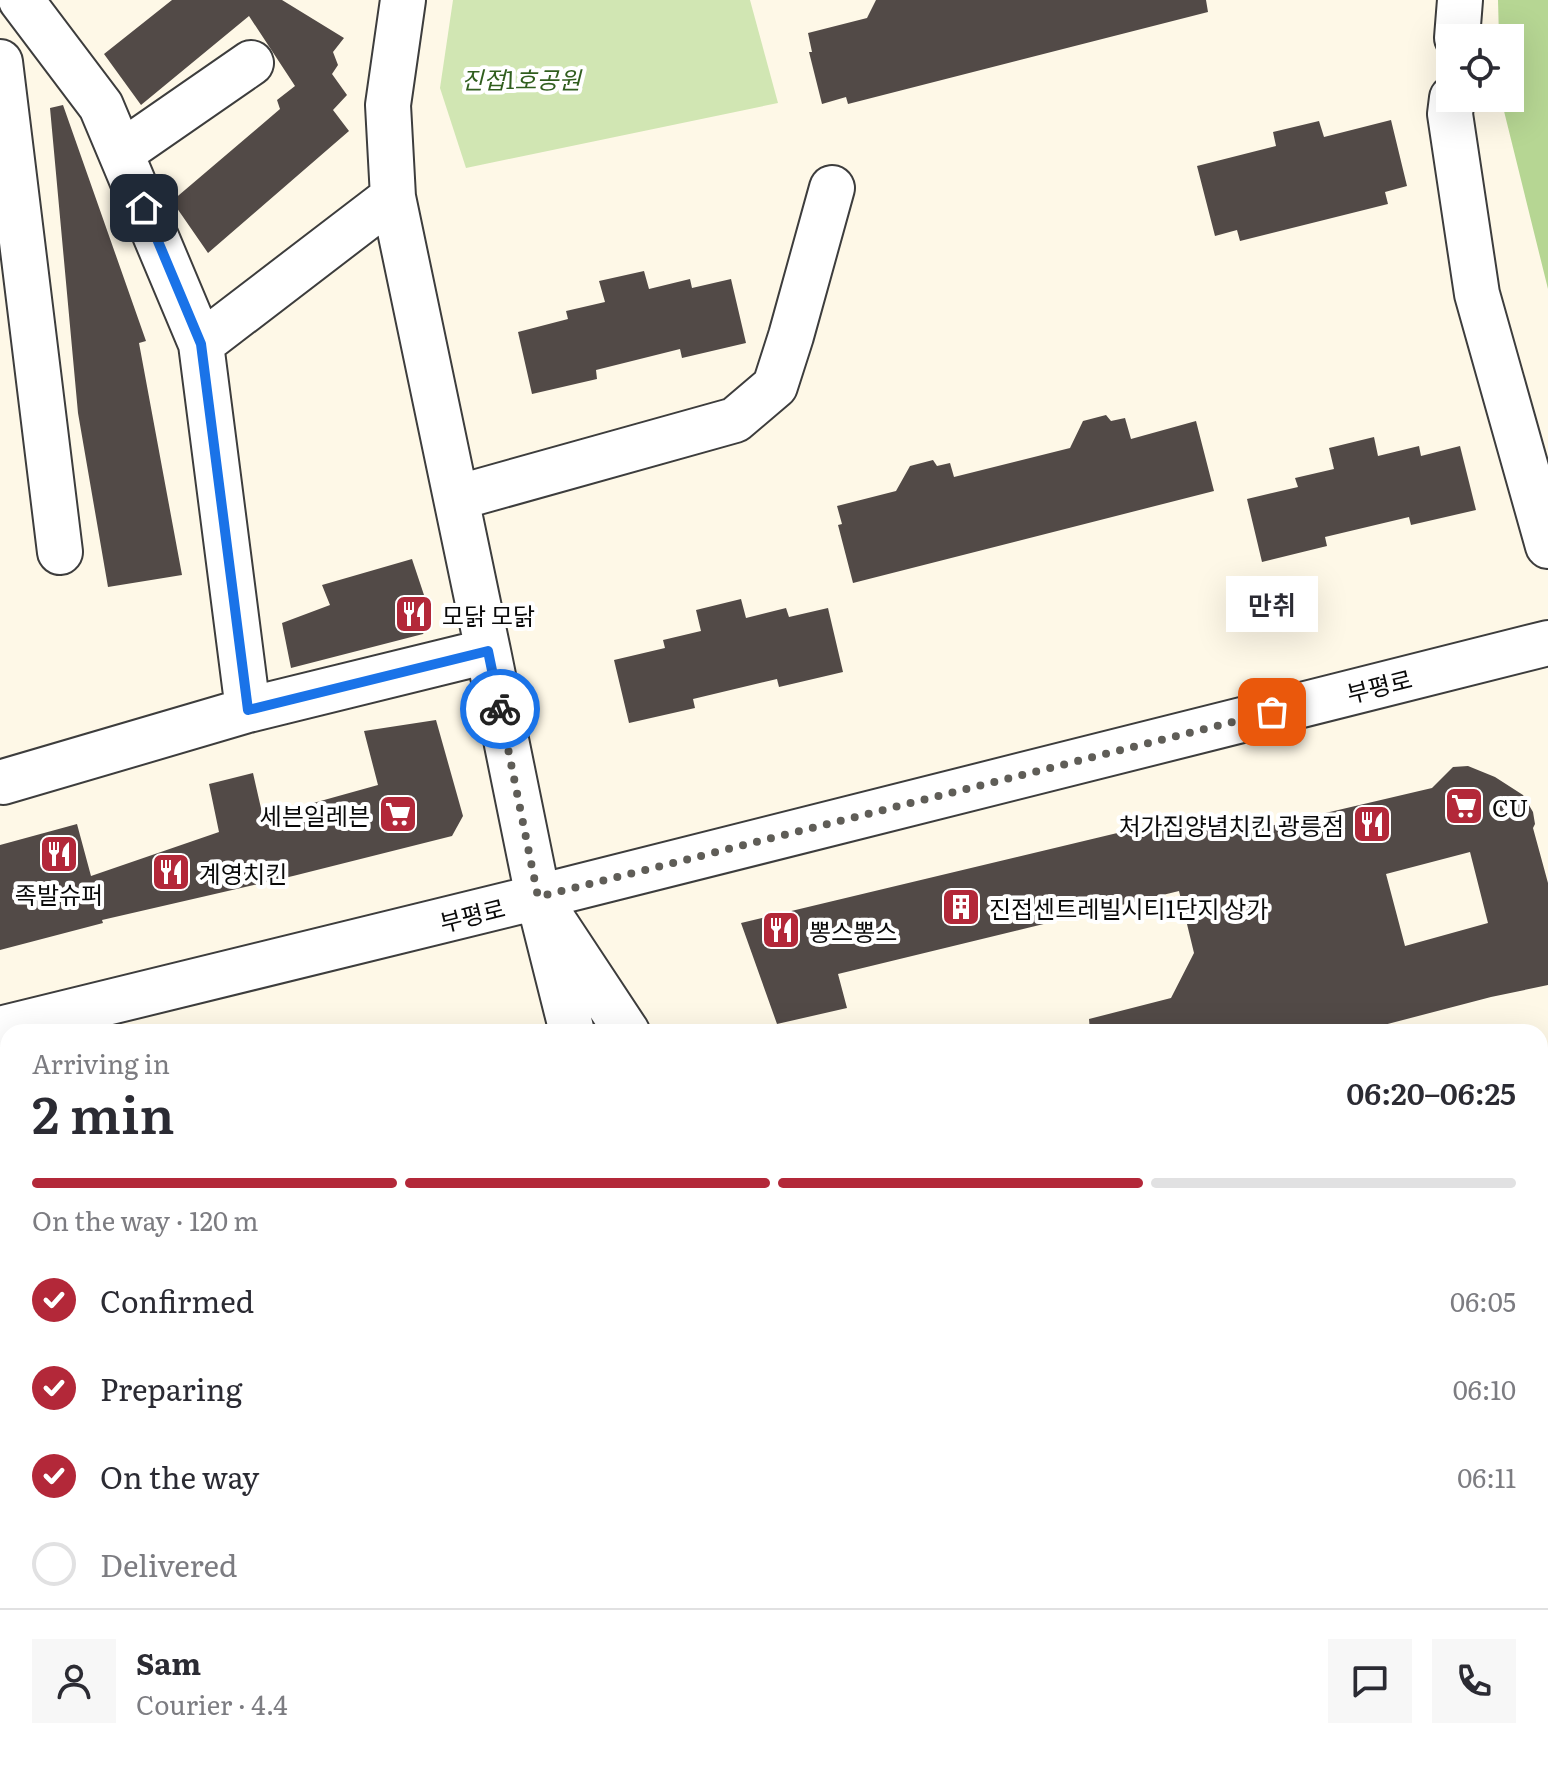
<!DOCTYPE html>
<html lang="en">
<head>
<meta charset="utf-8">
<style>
	body { margin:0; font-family:Literata,"Noto Sans KR",serif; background:#f7f7f7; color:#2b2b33; height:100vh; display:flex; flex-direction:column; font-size:30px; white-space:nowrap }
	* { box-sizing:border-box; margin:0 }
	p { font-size:26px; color:#7c7c81 }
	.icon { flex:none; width:44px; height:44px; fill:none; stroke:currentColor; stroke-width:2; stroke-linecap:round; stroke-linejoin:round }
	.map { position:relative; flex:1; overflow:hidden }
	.side { position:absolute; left:0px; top:1024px; width:1548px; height:744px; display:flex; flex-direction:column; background:#fff; border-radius:24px 24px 0 0; box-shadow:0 8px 32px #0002 }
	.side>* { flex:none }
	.tools { position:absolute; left:1436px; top:24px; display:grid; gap:16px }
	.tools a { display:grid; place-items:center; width:88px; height:88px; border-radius:0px; background:#fff; box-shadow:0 8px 32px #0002; font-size:40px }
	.pin { position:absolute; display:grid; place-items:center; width:68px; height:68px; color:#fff; margin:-34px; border-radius:16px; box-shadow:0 4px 12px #0006 }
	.courier { position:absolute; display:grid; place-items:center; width:80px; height:80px; margin:-40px; border:6px solid #1a73e8; border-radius:50%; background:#fff; color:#222; box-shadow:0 2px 10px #0007 }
	.bubble { position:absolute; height:56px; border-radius:0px; background:#fff; box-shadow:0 8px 32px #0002; font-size:26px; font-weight:600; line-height:56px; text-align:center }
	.summary em { font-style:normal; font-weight:600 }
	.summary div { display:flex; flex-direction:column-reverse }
	.summary { display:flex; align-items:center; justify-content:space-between; height:136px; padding:0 32px }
	h1 { font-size:52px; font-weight:600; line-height:60px }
	.bar { display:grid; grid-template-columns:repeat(4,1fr); gap:12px 8px; align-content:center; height:96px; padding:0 32px }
	.bar i { height:10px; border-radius:6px; background:#e1e1e2 }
	.bar .selected { background:#b32839 }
	.bar p { grid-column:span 4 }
	.line { display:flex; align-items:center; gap:20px; padding:0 32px; border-top:2px solid #e1e1e2 }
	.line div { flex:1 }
	.round { display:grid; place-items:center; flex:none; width:84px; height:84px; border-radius:0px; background:#f7f7f7 }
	ol { padding:0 32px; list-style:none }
	li { display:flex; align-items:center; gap:24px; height:88px }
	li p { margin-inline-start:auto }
	li .icon { padding:8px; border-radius:50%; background:#b32839; color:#fff; stroke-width:4 }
	li:last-child { color:#7c7c81 }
	li i { width:44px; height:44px; border:4px solid #e1e1e2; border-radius:50% }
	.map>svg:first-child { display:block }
</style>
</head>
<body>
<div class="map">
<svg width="1548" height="1768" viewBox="0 0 1548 1768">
	<rect width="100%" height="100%" fill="#fef8e7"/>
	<!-- green -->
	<path fill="#d1e6b3" d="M453,0H750L778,103L466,168L440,88Z"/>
	<!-- forest -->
	<path fill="#b6d693" d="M1498,0H1548V289L1501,99L1510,98V38H1499Z"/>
	<!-- building -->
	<path fill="#524a47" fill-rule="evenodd" d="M172,0H282L344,38L333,52L338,65L332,74L347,95L333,110L349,131L208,253L172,201L280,109L277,100L295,86L249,16L141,105L104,54Z
		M876,0H1206L1208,12L848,104L846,97L822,104L809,52H812L808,33L867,18Z
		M63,105L146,341L139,343L182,575L108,587L78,413L50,108Z
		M1391,120L1407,186L1385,192L1388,204L1240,241L1237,230L1215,236L1197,166L1276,146L1273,132L1319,121L1324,137Z
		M644,271L649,289L690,279L692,288L731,279L746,343L682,358L680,349L596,370L597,379L532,394L518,332L568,319L566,311L605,302L599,281Z
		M1106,415L1111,421L1125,418L1131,439L1196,421L1214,491L853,583L838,525L842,524L837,506L896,491L910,466L933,460L937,466L950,463L954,477L1070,448L1083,421Z
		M1374,437L1378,456L1419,446L1421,456L1460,446L1476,510L1411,525L1409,517L1325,537L1327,546L1262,562L1247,499L1298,487L1295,478L1334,469L1329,448Z
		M412,559L432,619L423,634L291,668L282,623L330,605L322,585Z
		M741,599L746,618L786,608L789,617L828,608L843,672L779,687L777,679L693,699L695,708L629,723L614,660L665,648L663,640L701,631L696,610Z
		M436,720L463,816L452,836L293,876L102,920L103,923L0,950V845L77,824L91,876L219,832L209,784L253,773L263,817L378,785L364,731Z
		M1468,766L1495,777L1523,795L1533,812L1535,824L1533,828L1548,883V985L1491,997L1357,1032H1090L1089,1019L1171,998L1194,953L1179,891L838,974L847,1008L777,1024L741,923L1205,812L1214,839L1432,788L1453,767ZM1470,852L1488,923L1405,946L1386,874Z"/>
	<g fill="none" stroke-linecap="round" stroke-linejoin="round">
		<defs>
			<path id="minor" d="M21,0L101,106L201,344
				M1457,38L1460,0
				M0,62L60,552
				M1452,98L1450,114L1477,294L1548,546
				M121,153L251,63
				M393,197L388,105L403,0
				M456,498L735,420L775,386L791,336L832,188
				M488,651L538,897L572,1032
				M3,782L248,710L488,651L393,197L201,344L248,710
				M555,923L627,1032
				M0,1029L538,897L1548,643
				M0,1659L8,1649
				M1540,1672L1548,1668
				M1349,1763L1357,1760"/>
		</defs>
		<!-- minor casing -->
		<use href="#minor" stroke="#3d3d3d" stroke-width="48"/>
		<!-- minor -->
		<use href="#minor" stroke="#fff" stroke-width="44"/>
	</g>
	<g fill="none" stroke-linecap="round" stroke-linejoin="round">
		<!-- done -->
		<path stroke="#5f5d57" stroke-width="8" stroke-dasharray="0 14.4" d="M500,709L538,897L1272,712"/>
		<!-- route -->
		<path stroke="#1a73e8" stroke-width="10" d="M144,208L201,344L248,710L488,651L500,709"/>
	</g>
	<!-- icons -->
	<defs>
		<symbol id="restaurant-square" viewBox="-11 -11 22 22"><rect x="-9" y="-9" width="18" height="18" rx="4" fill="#b32839" stroke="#fff"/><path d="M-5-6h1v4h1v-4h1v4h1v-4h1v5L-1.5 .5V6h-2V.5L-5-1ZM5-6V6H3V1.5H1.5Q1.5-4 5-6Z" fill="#fff"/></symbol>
		<symbol id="supermarket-square" viewBox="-11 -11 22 22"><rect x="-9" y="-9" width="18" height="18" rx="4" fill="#b32839" stroke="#fff"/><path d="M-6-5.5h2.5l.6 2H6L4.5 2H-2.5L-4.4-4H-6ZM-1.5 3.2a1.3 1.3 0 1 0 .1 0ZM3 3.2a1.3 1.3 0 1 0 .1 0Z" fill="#fff"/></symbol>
		<symbol id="building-square" viewBox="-11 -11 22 22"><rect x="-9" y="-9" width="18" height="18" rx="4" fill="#b32839" stroke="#fff"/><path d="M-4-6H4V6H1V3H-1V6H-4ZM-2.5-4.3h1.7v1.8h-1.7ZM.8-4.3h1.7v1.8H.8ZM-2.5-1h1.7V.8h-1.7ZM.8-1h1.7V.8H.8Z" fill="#fff"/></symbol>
	</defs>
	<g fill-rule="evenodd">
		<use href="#restaurant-square" x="392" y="592" width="44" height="44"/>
		<use href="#supermarket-square" x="1442" y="784" width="44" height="44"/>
		<use href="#supermarket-square" x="376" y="792" width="44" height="44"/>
		<use href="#restaurant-square" x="1350" y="802" width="44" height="44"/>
		<use href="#restaurant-square" x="37" y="832" width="44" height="44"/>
		<use href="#restaurant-square" x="149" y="850" width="44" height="44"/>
		<use href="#building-square" x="939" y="885" width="44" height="44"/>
		<use href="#restaurant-square" x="759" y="908" width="44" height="44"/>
	</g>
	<g text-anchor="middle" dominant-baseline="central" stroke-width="8" stroke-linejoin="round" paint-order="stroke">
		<!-- park labels -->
		<g font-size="24" font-style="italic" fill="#305e1e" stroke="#fff">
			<text x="521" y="78">진접1호공원</text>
		</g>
		<!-- poi labels -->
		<g font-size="24" fill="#0a0a0a" stroke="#fff" text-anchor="start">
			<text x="442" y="614">모닭 모닭</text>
			<text x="1492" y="806">CU</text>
			<text x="370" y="814" text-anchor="end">세븐일레븐</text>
			<text x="1344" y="824" text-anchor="end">처가집양념치킨 광릉점</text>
			<text x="199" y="872">계영치킨</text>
			<text x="59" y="893" text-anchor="middle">족발슈퍼</text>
			<text x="989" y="907">진접센트레빌시티1단지 상가</text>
			<text x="809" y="930">뽕스뽕스</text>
		</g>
		<!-- street labels -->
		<g font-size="24" fill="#0a0a0a" stroke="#fff">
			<text transform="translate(1379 685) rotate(-14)">부평로</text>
			<text transform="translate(472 914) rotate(-14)">부평로</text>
		</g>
	</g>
</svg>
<div class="tools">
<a><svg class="icon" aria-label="locate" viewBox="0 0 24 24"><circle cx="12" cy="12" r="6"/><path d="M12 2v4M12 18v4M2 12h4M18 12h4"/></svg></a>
</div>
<div class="pin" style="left:1272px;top:712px;background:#ea580c"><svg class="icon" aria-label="bag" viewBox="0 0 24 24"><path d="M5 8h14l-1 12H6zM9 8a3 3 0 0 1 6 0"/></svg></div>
<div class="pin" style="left:144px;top:208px;background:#1f2937"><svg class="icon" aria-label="home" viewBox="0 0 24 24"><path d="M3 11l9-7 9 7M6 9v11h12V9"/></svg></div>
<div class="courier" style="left:500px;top:709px"><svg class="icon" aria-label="bike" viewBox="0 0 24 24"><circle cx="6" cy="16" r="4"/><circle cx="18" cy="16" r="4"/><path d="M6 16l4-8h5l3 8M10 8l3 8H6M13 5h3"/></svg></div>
<div class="bubble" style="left:1226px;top:576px;width:92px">만취</div>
<section class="side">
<div class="summary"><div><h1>2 min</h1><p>Arriving in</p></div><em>06:20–06:25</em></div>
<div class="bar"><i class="selected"></i><i class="selected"></i><i class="selected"></i><i></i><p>On the way · 120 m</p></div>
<ol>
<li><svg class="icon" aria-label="check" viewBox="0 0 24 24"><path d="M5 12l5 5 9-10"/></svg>Confirmed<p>06:05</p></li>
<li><svg class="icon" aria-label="check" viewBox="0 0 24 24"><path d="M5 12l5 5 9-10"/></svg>Preparing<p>06:10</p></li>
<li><svg class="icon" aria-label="check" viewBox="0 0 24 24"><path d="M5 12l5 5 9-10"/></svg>On the way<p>06:11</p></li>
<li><i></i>Delivered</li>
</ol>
<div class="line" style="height:144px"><a class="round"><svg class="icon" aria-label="person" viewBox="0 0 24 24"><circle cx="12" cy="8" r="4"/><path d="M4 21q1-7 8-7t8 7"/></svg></a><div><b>Sam</b><p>Courier · 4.4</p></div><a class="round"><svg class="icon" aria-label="chat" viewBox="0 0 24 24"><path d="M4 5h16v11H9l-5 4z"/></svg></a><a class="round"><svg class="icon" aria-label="phone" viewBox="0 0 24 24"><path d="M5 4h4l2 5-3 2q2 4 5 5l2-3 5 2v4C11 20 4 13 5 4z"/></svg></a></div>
</section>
</div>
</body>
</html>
